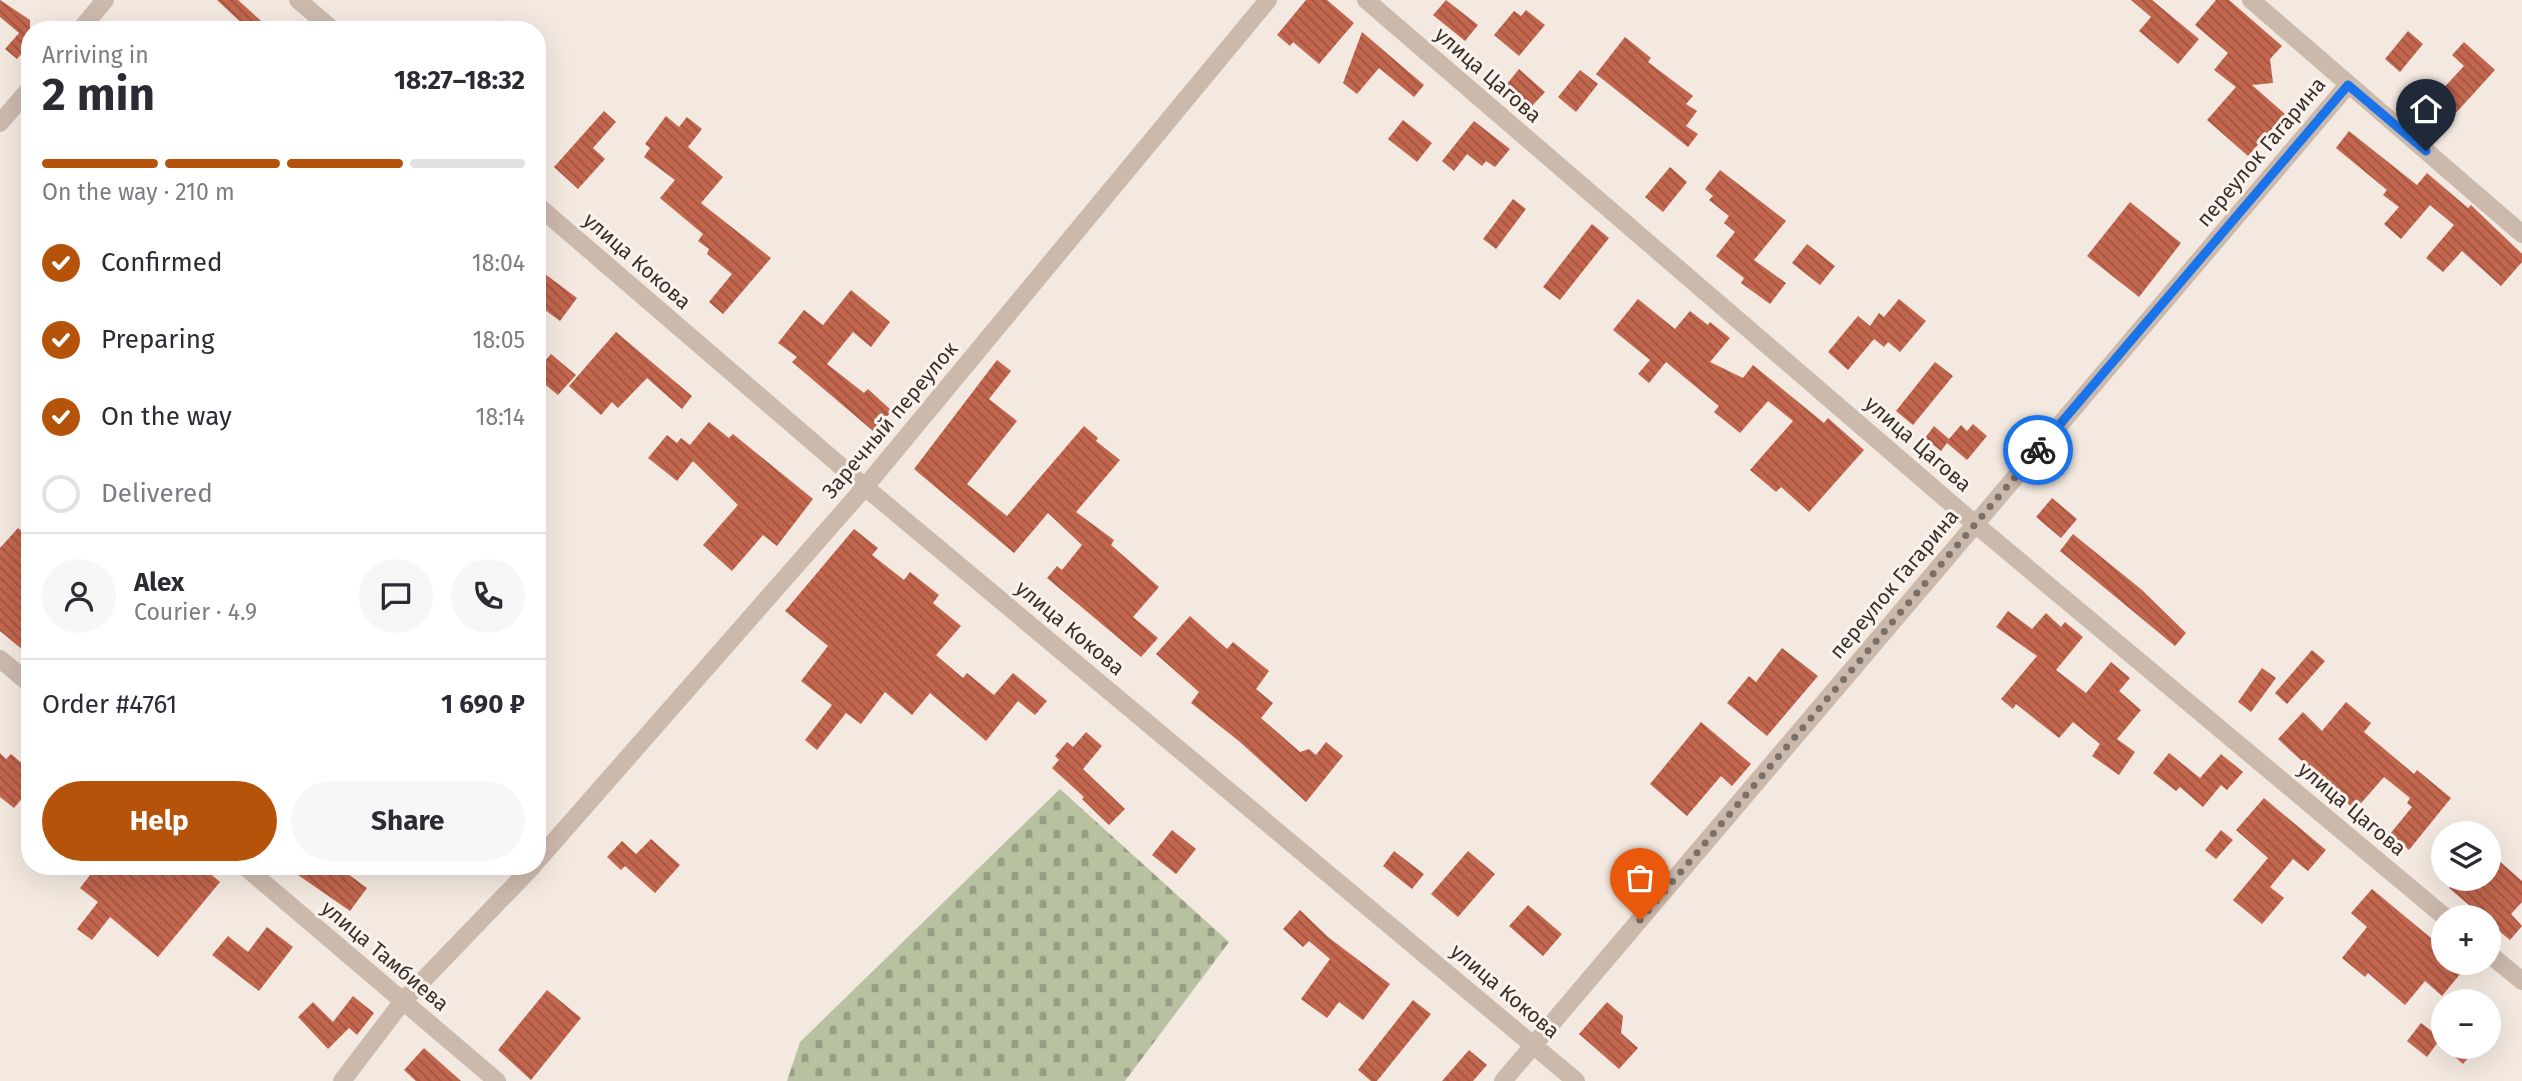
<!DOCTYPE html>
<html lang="en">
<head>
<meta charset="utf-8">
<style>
	body { margin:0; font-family:"Fira Sans",sans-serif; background:#f7f7f7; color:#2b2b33; height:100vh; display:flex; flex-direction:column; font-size:26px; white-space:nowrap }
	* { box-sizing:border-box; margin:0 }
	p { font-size:23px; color:#7c7c81 }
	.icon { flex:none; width:38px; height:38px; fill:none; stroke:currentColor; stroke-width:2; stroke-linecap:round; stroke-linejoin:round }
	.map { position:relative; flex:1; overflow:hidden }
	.details { position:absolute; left:21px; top:21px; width:525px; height:854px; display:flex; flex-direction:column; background:#fff; border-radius:28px; box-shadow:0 7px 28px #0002 }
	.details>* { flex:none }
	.tools { position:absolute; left:2431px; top:821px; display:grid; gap:14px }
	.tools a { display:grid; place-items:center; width:70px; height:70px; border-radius:50%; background:#fff; box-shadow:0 7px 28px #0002; font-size:35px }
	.pin { position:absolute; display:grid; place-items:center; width:60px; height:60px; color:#fff; margin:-72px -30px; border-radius:50% 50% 50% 0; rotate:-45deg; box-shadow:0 0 7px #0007 }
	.pin .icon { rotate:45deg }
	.courier { position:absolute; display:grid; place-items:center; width:70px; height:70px; margin:-35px; border:5px solid #1a73e8; border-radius:50%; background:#fff; color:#222; box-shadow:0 2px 9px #0007 }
	.overview em { font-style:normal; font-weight:700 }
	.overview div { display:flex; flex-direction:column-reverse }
	.overview { display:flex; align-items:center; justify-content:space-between; height:119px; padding:0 21px }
	h1 { font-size:46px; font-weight:700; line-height:52px }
	.bar { display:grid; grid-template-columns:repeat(4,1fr); gap:10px 7px; align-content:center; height:84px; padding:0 21px }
	.bar i { height:9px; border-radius:5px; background:#e1e1e2 }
	.bar .on { background:#b45309 }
	.bar p { grid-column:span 4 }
	.line { display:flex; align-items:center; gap:18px; padding:0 21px; border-top:2px solid #e1e1e2 }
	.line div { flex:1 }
	.round { display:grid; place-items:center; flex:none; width:74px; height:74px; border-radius:37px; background:#f7f7f7 }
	ol { padding:0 21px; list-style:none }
	li { display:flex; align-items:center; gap:21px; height:77px }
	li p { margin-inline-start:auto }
	li .icon { padding:7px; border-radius:50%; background:#b45309; color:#fff; stroke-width:4 }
	li:last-child { color:#7c7c81 }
	li i { width:38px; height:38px; border:4px solid #e1e1e2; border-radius:50% }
	.cta { display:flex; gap:14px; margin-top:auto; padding:14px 21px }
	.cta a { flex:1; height:80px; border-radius:42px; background:#b45309; color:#fff; font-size:28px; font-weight:700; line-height:80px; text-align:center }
	.cta a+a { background:#f7f7f7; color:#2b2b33 }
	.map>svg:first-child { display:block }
</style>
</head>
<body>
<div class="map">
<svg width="2522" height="1081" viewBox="0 0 2522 1081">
	<defs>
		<pattern id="cemetery-stones" width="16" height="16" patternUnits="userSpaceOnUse" patternTransform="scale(1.75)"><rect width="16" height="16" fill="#b8c2a0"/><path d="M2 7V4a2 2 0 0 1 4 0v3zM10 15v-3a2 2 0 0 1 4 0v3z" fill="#979e83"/></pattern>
		<pattern id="building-back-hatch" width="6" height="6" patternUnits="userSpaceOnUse" patternTransform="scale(1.75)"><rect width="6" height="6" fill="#c3664e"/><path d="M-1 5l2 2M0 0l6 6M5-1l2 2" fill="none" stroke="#9f5441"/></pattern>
	</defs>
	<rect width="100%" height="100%" fill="#f3e9e0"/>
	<!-- cemetery -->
	<path fill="url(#cemetery-stones)" d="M1060,789L1229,942L1125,1081H787L800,1042Z"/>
	<!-- building -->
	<path fill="url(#building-back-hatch)" d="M0,0L30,20V44L17,59L5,49L19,33L0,17Z
		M217,0H238L271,30H249Z
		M1306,0H1327L1354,23L1319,64L1293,42L1290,46L1277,35Z
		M1446,0L1478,25L1465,41L1433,15Z
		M2131,0H2152L2199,39L2178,64L2139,31L2151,17Z
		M2216,0H2229L2282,46L2270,59L2273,83L2252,85L2285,114L2248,156L2207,120L2236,87L2214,70L2228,53L2195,25Z
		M1526,10L1545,25L1519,56L1494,35L1514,11L1521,16Z
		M2408,31L2423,44L2400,72L2385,59Z
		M1362,32L1424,85L1414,97L1379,68L1357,94L1343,83Z
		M1625,37L1651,58L1648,62L1693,96L1686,104L1697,111L1686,126L1698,134L1688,147L1596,74Z
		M2464,42L2495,70L2444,126L2425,108L2464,66L2452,55Z
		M1519,69L1545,92L1532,106L1507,84Z
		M1580,70L1598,84L1576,112L1558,97Z
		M604,111L616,122L593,148L605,159L578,189L554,167Z
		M666,116L679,127L687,117L702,129L688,147L723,177L701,203L771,258L723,314L709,302L732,274L707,254L709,249L698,241L703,234L660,198L675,180L644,157L650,148L645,144Z
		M1403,120L1432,143L1417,162L1388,139Z
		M1474,121L1510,149L1495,167L1486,161L1482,166L1467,154L1454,171L1442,161Z
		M2349,131L2417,185L2427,173L2468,208L2471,205L2522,254V262L2501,286L2462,251L2443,272L2426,258L2454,225L2430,205L2401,239L2384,224L2399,207L2383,195L2387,190L2336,148Z
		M1670,167L1687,182L1663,212L1645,197Z
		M1720,170L1786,221L1754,260L1786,283L1770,304L1741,283L1744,278L1716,256L1735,232L1724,223L1729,216L1709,200L1713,196L1705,189Z
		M1513,199L1526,209L1496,249L1483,239Z
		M2130,202L2181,243L2139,297L2087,256Z
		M1592,224L1609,238L1560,300L1543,287Z
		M1807,244L1835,266L1820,285L1792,263Z
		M537,268L577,298L560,321L537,304Z
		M851,290L890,322L871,347L853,332L827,364L864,393L868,389L892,411L873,431L792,362L797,357L778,343L804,310L823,325Z
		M1638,299L1675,329L1690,311L1708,325L1710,322L1730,338L1710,362L1743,378L1753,365L1824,423L1828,418L1864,450L1809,512L1781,487L1776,492L1750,470L1793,421L1768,401L1740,433L1714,412L1719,406L1666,362L1649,383L1638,374L1650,360L1613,330Z
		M1899,299L1926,321L1900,352L1888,342L1884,347L1874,339L1848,370L1828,352L1858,316L1870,326L1879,313L1884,317Z
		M616,332L692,396L682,409L647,378L618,408L612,402L601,415L569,386Z
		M551,354L576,375L558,395L537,378V370Z
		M997,360L1011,371L989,399L1017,421L967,484L1007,516L1084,426L1098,438L1096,441L1120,460L1076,512L1114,540L1111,545L1159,587L1133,617L1158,638L1141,657L1047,578L1057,566L1062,570L1082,545L1048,513L1014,553L914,469Z
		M1935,362L1953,376L1913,425L1896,411Z
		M709,422L729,438L733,434L813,499L777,546L763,535L732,571L703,545L738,505L693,461L677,481L648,458L667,435L677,443L681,438L690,445Z
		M1973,424L1987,436L1967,460L1947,443L1941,451L1925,438L1934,426L1949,439L1961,425L1967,431Z
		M2052,498L2077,519L2061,538L2036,517Z
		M18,528L30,538V656L0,631V548Z
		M854,529L878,548L872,555L904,580L910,572L939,595L933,603L961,626L936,655L963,678L967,673L994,695L1013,673L1047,701L1035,715L1018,701L986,741L930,693L912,715L885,692L861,724L846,713L817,750L805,740L832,705L801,681L828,646L785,611Z
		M2073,534L2142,590L2186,633L2175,646L2060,551Z
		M2008,611L2032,629L2046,613L2061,627L2065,622L2083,637L2056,670L2086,693L2111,662L2130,678L2119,691L2141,710L2117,739L2135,752L2119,775L2092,756L2100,744L2073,722L2059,738L2016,704L2013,709L2001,699L2037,656L1996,627Z
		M1190,616L1227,649L1233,642L1269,671L1256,689L1273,703L1261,718L1300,752L1309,749L1316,755L1326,742L1343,756L1306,802L1240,742L1191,703L1199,692L1156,654Z
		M1782,648L1818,676L1767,736L1727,703L1749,676L1756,682Z
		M2312,650L2325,661L2287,704L2275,693Z
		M2262,668L2276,678L2251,712L2238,702Z
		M2346,702L2371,723L2364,732L2414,774L2417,770L2451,798L2409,850L2390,834L2412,807L2407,803L2410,798L2384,777L2355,810L2278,739L2303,712L2322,731Z
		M1701,722L1751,764L1732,786L1721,776L1687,816L1650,784Z
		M1086,732L1102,746L1083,769L1125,809L1109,825L1082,799L1084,797L1052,768L1059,760L1055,756L1067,742L1073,747Z
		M0,753L6,759L11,754L24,765L21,770L30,777V789L14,808L0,797Z
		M2169,753L2200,778L2221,754L2243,772L2227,790L2221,785L2203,807L2180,787L2176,791L2153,773Z
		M2264,798L2326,850L2308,871L2293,859L2270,887L2284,898L2262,924L2233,900L2268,858L2236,830Z
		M1172,830L1196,849L1176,874L1152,855Z
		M2221,830L2233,840L2216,859L2205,850Z
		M651,839L680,865L655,893L625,866L621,870L607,857L622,841L636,854Z
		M1394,851L1424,874L1412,889L1383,866Z
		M1468,851L1495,874L1458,917L1431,894Z
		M2488,851L2522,881V902L2511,914L2522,926L2510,940L2488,922V917H2483L2449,888L2458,878H2488Z
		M103,866H201L220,882L158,957L110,917L92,940L77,929L98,902L80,888L94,870L98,873Z
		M285,866H337L367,888L350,911Z
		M2372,889L2443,948V962H2470L2442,996L2425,981L2405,1005L2368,973L2365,977L2342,958L2367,927L2351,913Z
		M1528,905L1562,934L1543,956L1509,926Z
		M1300,910L1328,937L1390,984L1363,1020L1339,1002L1327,1018L1301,999L1330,959L1309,941L1303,947L1283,929Z
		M267,927L293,947L259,991L212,955L228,936L248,952Z
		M547,990L581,1018L531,1080L498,1050Z
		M353,996L374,1013L357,1035L349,1028L328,1049L298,1017L313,1002L333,1022Z
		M1413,1000L1431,1014L1377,1081H1371L1358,1070Z
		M1607,1002L1623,1016L1621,1033L1638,1048L1619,1069L1579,1034Z
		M2421,1023L2441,1038L2427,1057L2407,1041Z
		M2443,1046H2478L2463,1064Z
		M424,1048L461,1081H416L404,1070Z
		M1469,1050L1487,1065L1473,1081H1442Z"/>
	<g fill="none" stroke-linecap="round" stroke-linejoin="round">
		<!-- minor -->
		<path stroke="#cbb9ac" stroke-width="18" d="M298,0L333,30
			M1366,0L1975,524L2445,917
			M2251,0L2522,234
			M80,30L105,0
			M0,123L30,88
			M537,205L865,487L1576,1081
			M0,659L30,684
			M537,861L865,487L1268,0
			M244,866L497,1081
			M2488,953L2522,981
			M342,1081L403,1001L533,866
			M1503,1081L2348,85"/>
	</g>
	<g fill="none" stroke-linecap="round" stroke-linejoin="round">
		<!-- done -->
		<path stroke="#7a706a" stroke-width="7" stroke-dasharray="0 12.6" d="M1640,920L2038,450"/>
		<!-- route -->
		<path stroke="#1a73e8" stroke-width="9" d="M2038,450L2348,85L2426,151"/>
	</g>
	<g text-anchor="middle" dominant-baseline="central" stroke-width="6" stroke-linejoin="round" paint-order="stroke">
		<!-- street labels -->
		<g font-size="21" fill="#392f2b" stroke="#faf3ed">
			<text transform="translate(1488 75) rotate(41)">улица Цагова</text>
			<text transform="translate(2261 152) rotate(-50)">переулок Гагарина</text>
			<text transform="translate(637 261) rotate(41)">улица Кокова</text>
			<text transform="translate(890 420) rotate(-50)">Заречный переулок</text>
			<text transform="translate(1918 444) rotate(41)">улица Цагова</text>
			<text transform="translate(1894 584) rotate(-50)">переулок Гагарина</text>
			<text transform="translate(1070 628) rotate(40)">улица Кокова</text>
			<text transform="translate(2352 809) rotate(40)">улица Цагова</text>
			<text transform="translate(385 956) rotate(40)">улица Тамбиева</text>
			<text transform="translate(1505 991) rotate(40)">улица Кокова</text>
		</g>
	</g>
</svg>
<div class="tools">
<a><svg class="icon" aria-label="layers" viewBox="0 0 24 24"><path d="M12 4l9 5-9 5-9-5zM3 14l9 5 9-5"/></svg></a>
<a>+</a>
<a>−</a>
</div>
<div class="pin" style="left:1640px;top:920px;background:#ea580c"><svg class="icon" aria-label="bag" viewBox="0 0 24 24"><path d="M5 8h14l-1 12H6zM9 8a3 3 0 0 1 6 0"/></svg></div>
<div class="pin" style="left:2426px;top:151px;background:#1f2937"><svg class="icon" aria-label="home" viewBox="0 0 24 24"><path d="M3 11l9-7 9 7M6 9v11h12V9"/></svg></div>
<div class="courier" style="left:2038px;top:450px"><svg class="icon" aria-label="bike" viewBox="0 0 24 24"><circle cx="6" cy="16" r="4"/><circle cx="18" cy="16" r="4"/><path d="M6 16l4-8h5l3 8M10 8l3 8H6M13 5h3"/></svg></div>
<section class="details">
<div class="overview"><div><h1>2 min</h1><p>Arriving in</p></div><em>18:27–18:32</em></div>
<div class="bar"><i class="on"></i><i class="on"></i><i class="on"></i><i></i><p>On the way · 210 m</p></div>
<ol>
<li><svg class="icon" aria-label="check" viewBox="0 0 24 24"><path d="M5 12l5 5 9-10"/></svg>Confirmed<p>18:04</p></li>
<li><svg class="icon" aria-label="check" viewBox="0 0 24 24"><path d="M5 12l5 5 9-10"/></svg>Preparing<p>18:05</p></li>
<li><svg class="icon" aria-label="check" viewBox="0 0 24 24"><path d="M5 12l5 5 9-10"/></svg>On the way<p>18:14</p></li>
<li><i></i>Delivered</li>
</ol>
<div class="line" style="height:126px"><a class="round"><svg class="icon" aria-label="person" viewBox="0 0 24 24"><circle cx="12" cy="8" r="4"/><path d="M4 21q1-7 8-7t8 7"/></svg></a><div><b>Alex</b><p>Courier · 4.9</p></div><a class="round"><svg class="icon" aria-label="chat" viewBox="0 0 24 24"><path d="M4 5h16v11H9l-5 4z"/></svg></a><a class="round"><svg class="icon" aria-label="phone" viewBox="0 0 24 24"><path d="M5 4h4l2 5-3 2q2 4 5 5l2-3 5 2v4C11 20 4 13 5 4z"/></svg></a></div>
<div class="line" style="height:91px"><div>Order #4761</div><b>1 690 ₽</b></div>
<div class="cta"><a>Help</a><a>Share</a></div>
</section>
</div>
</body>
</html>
